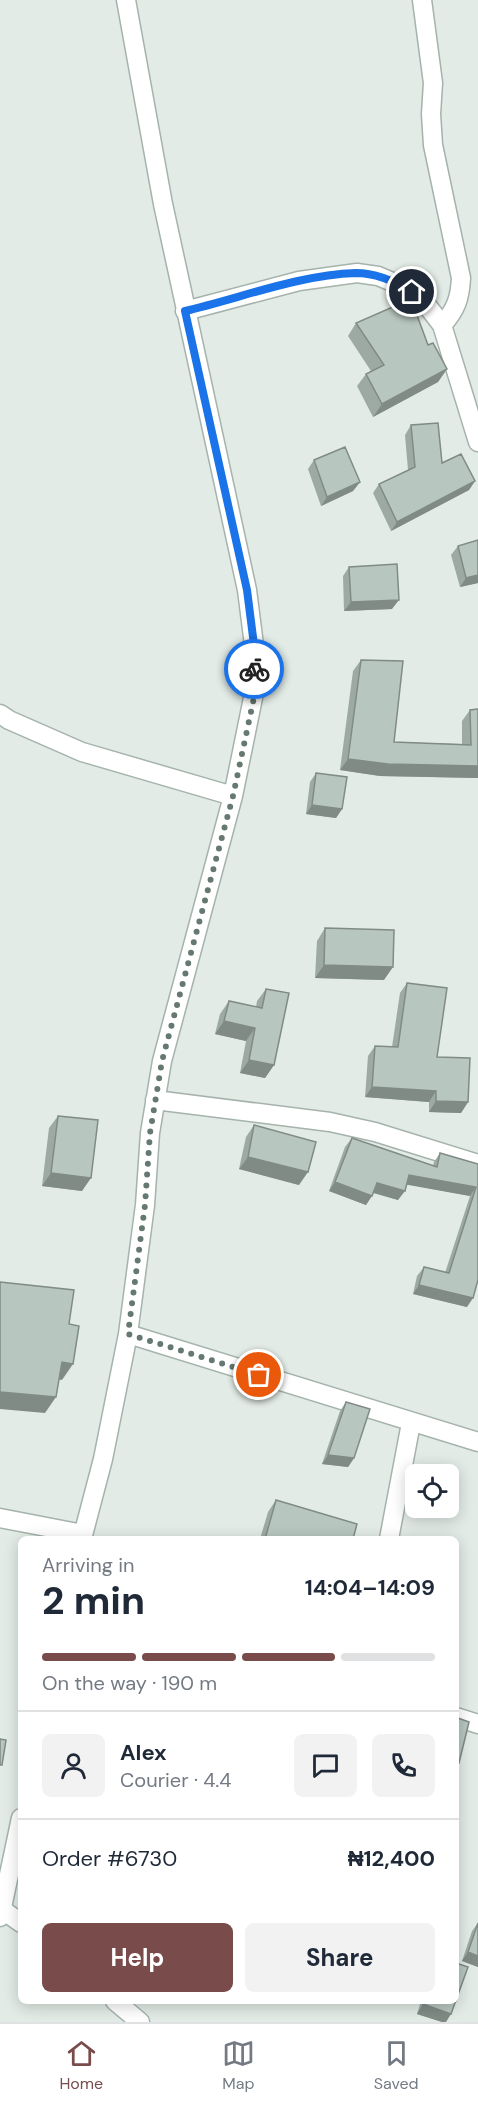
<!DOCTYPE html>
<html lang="en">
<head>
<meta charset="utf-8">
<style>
	body { margin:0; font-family:"DM Sans",sans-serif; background:#f2f2f3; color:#1f2937; height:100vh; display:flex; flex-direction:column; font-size:22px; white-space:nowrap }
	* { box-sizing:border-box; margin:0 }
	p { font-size:20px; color:#747a83 }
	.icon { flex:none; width:33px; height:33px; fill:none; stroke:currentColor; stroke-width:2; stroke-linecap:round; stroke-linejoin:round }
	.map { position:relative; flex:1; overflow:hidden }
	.sheet { position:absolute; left:18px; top:1536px; width:441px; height:468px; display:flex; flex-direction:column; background:#fff; border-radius:9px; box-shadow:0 3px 15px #0003 }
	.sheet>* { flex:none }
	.fabs { position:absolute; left:405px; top:1464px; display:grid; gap:12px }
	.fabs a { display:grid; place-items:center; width:54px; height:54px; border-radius:9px; background:#fff; box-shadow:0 3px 15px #0003; font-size:30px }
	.pin { position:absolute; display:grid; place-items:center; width:51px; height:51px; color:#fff; margin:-26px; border:3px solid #fff; border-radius:50%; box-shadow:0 2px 6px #0007 }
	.courier { position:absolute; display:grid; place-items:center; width:60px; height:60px; margin:-30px; border:4px solid #1a73e8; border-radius:50%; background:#fff; color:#222; box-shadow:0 2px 8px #0007 }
	.summary em { font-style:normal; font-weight:700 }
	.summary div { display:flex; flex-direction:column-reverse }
	.summary { display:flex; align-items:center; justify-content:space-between; height:102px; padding:0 24px }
	h1 { font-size:39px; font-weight:700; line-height:45px }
	.bar { display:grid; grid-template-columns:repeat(4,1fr); gap:9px 6px; align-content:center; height:72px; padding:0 24px }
	.bar i { height:8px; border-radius:4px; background:#e0e1e3 }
	.bar .on { background:#794b4b }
	.bar p { grid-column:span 4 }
	.line { display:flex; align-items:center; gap:15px; padding:0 24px; border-top:2px solid #e0e1e3 }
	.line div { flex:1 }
	.round { display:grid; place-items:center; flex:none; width:63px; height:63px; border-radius:9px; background:#f2f2f3 }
	.action { display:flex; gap:12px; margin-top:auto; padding:12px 24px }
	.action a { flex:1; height:69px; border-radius:9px; background:#794b4b; color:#fff; font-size:24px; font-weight:700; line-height:69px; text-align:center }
	.action a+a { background:#f2f2f3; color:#1f2937 }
	.tab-bar { display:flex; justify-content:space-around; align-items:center; height:84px; border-top:2px solid #e0e1e3; background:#fff; font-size:16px; color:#747a83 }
	.tab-bar a { display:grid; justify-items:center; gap:3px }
	.tab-bar .on { color:#794b4b }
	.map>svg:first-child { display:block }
</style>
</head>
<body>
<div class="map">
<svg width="478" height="2022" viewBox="0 0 478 2022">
	<rect width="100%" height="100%" fill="#e2ebe6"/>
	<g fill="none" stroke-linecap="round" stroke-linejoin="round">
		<defs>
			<path id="minor" d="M422,0L433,83L431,114L433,145L461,278C460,298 456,310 442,325
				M185,311L299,281L357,273L378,276L402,286L422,299L442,325L478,442
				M0,714L9,720L82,752L233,796
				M155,1100L330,1122L375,1132L478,1164
				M128,1334L478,1442
				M0,1518L83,1534
				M82,1539L103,1459L128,1334L145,1205L150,1133L162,1061L233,796L254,693V645L247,590L163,204L126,0
				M389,1539L411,1423
				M456,1717L478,1724
				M0,1908L21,1923
				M0,1917L21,1818
				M115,2001L140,2022"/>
		</defs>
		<!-- minor casing -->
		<use href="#minor" stroke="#a5b3ac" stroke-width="21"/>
		<!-- minor -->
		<use href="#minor" stroke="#fff" stroke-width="18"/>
	</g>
	<!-- wall -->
	<path fill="#9daaa4" d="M356,323L428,345L447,369L438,382L373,417L357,386L366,374L371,371L348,336Z
		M411,425L442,463L475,481L469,490L391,531L373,493L379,484L408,470L405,435Z
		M314,460L360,482L353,491L321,506L308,469Z
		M458,546L478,583L460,587L451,555Z
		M349,567L392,609L344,611L343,576Z
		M361,660L394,742L462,744V721L470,710L478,709V778L380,776L340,770L353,671Z
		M316,773L342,809L336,818L306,814L310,782Z
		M325,928L384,980L315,978L317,941Z
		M407,983L437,1057L468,1102L461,1113L429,1112V1102L365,1097L368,1056L375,1046L392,1047L400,993Z
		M266,989L274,1065L265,1078L240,1073L246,1041L215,1034L220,1014L229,1001L256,1007L257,1001Z
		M58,1116L82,1191L42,1186L49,1128Z
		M254,1125L299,1185L239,1169L246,1137Z
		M352,1138L433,1166L434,1162L440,1153L478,1164L467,1307L413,1294L417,1276L424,1267L445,1273L470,1196L406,1184L398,1200L373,1193L366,1205L329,1191L345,1147Z
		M346,1402L354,1458L348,1467L322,1464L340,1411Z
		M276,1500L353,1539H260L268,1512Z
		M478,1923V1967L462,1961L472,1931Z
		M421,2001H456L446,2022H442L417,2014Z"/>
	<!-- shaded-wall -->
	<path fill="#808b86" d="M447,369L438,382L373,417L382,404Z
		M475,481L469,490L391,531L397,522Z
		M360,482L353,491L321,506L327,497Z
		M478,575V583L460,587L466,578Z
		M399,600L392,609L344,611L351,602Z
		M348,759L478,766V778L380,776L340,770Z
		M312,805L342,809L336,818L306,814Z
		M324,965L393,967L384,980L315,978Z
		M224,1021L255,1028L246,1041L215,1034Z
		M249,1060L274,1065L265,1078L240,1073Z
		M372,1087L436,1091L429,1102L365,1097Z
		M436,1101L468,1102L461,1113L429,1112Z
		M248,1157L308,1172L299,1185L239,1169Z
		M51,1173L91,1178L82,1191L42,1186Z
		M409,1175L476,1187L470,1196L403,1184Z
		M335,1182L372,1196L366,1205L329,1191Z
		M377,1183L405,1191L398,1200L371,1192Z
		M419,1285L473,1298L467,1307L413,1294Z
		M62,1362L73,1364L62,1380L51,1378Z
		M0,1392L56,1397L45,1413L0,1409Z
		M328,1455L354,1458L348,1467L322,1464Z
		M468,1952L478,1956V1967L462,1961Z
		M423,2004L451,2014L446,2022H442L417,2014Z"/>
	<!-- building -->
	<path fill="#b7c6bf" stroke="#808b86" stroke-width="1.5" d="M411,299L428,345L433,343L447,369L382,404L366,374L384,365L356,323Z
		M438,423L442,463L461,454L475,481L397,522L379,484L415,467L411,425Z
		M345,447L360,482L327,497L314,460Z
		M478,540V575L466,578L458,546Z
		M397,564L399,600L351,602L349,567Z
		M361,660L403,661L394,742L471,745L470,710L478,709V766L388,764L348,759Z
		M316,773L347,777L342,809L312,805Z
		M325,928L394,930L393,967L324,965Z
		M407,983L447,988L437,1057L470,1058L468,1102L436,1101V1091L372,1087L375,1046L398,1047Z
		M266,989L289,993L274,1065L249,1060L255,1028L224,1021L229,1001L262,1008Z
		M58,1116L98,1120L91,1178L51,1173Z
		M254,1125L316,1142L308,1172L248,1157Z
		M352,1138L437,1167L440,1153L478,1164V1280L473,1298L419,1285L424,1267L449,1273L476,1187L409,1175L405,1191L377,1183L372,1196L335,1182Z
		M0,1282L74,1290L69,1324L79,1326L73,1364L62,1362L56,1397L0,1392Z
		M346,1402L370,1409L354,1458L328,1455Z
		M276,1500L357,1524L353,1539H265Z
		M456,1716L458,1718L469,1722L459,1763L456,1762Z
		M0,1739L6,1740L2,1765H0Z
		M478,1923V1956L468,1952Z
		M456,1963L468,1967L451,2014L423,2004L425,2001H456Z"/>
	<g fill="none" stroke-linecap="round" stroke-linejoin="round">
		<!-- done -->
		<path stroke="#667971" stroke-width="6" stroke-dasharray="0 10.8" d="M254,669L255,693L233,796L162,1061L150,1133L145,1205L128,1334L259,1375"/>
		<!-- route -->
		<path stroke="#1a73e8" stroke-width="8" d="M254,669V645L247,590L185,311C241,298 298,275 356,273C376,273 396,282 412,292"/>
	</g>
</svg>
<div class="fabs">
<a><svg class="icon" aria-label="locate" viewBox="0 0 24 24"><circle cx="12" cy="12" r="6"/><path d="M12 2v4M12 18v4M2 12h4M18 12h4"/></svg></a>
</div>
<div class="pin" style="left:259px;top:1375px;background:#ea580c"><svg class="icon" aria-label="bag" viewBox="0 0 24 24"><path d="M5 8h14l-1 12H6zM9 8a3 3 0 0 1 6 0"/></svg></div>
<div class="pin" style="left:412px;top:292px;background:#1f2937"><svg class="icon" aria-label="home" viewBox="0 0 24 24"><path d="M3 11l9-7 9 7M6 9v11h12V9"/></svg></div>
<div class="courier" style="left:254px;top:669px"><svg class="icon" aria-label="bike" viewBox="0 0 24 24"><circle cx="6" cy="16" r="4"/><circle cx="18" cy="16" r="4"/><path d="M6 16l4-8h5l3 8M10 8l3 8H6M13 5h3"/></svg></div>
<section class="sheet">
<div class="summary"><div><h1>2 min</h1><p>Arriving in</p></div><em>14:04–14:09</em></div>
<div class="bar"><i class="on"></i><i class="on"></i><i class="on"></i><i></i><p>On the way · 190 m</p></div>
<div class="line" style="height:108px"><a class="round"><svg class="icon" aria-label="person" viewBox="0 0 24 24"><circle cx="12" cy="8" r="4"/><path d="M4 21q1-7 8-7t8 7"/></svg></a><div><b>Alex</b><p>Courier · 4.4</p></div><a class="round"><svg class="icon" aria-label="chat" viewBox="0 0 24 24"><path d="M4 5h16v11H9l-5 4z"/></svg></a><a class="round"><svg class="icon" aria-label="phone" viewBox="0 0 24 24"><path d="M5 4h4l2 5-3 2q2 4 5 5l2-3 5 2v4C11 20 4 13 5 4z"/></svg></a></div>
<div class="line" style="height:78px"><div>Order #6730</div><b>₦12,400</b></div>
<div class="action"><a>Help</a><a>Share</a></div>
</section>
</div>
<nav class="tab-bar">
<a class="on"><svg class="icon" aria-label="home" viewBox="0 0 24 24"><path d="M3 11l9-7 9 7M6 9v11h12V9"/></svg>Home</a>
<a><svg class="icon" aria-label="map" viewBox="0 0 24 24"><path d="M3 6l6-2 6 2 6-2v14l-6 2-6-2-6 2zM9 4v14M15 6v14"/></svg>Map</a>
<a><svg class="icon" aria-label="saved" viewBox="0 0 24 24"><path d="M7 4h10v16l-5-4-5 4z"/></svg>Saved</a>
</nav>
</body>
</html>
